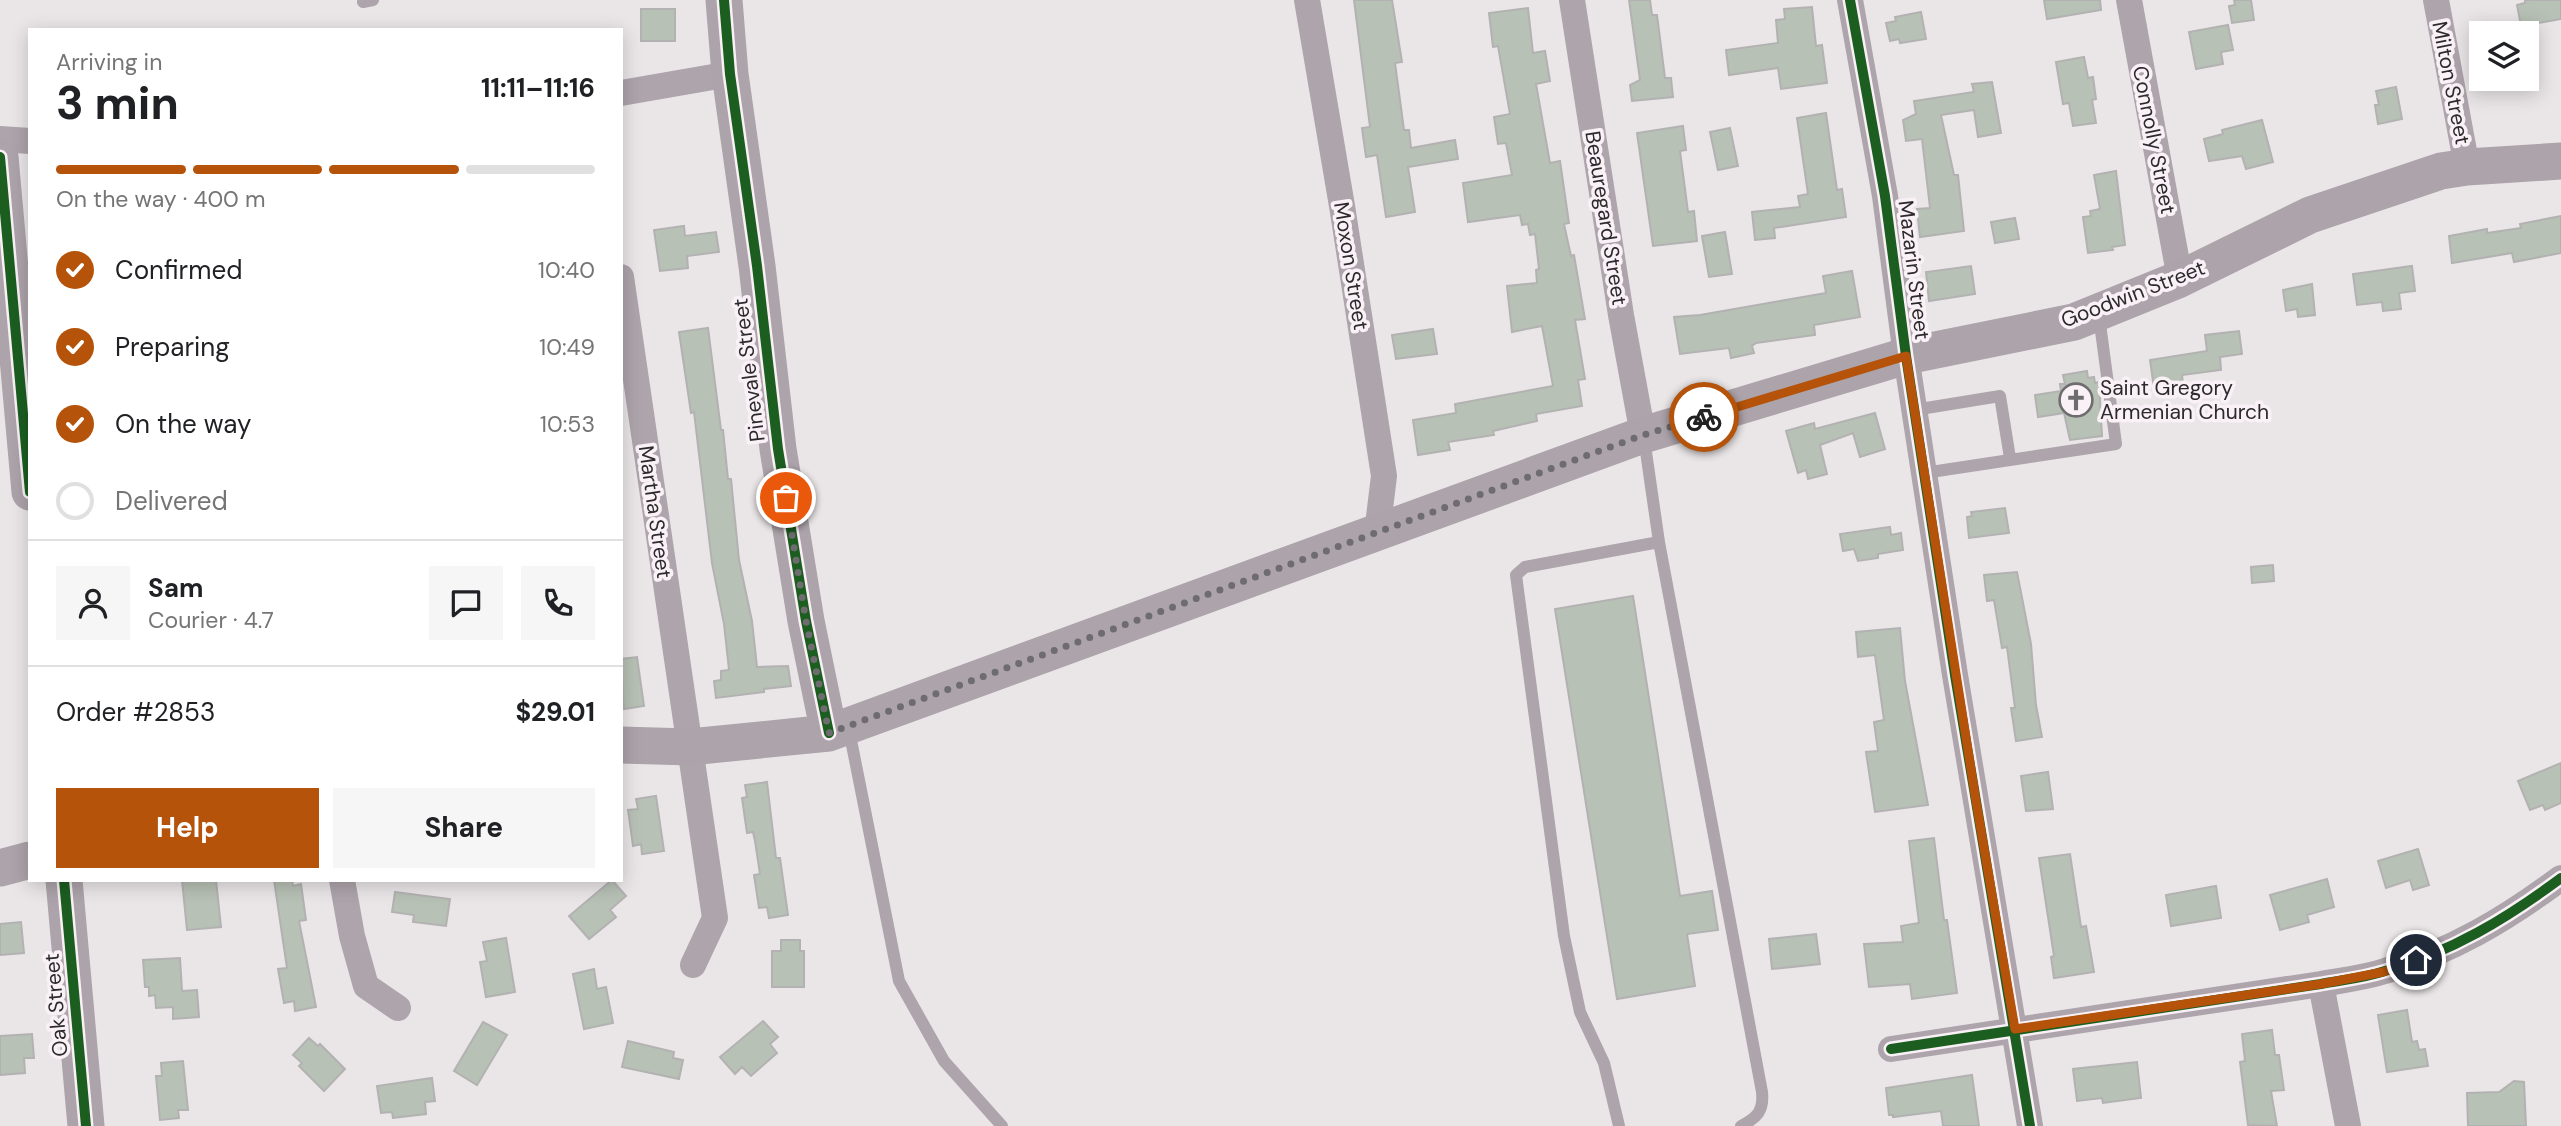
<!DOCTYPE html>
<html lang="en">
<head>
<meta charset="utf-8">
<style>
	body { margin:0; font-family:"DM Sans",sans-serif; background:#f6f6f6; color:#202124; height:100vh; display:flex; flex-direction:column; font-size:26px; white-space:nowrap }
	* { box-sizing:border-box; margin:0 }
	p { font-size:23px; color:#757577 }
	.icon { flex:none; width:38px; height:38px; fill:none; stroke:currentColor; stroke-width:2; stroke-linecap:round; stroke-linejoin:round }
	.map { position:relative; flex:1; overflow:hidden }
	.drawer { position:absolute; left:28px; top:28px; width:595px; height:854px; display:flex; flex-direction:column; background:#fff; border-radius:0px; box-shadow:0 4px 18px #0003 }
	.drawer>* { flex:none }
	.fabs { position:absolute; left:2469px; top:21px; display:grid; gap:14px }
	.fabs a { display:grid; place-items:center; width:70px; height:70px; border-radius:0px; background:#fff; box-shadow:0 4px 18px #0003; font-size:35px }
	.pin { position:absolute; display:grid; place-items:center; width:60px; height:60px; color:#fff; margin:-30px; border:4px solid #fff; border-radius:50%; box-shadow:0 2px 7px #0007 }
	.courier { position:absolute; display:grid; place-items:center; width:70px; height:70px; margin:-35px; border:5px solid #b45309; border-radius:50%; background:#fff; color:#222; box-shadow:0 2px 9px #0007 }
	.headline em { font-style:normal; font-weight:700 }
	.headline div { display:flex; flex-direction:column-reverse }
	.headline { display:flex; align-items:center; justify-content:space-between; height:119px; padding:0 28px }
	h1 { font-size:46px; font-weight:700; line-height:52px }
	.bar { display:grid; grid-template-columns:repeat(4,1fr); gap:10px 7px; align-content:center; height:84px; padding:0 28px }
	.bar i { height:9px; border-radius:5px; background:#e0e0e0 }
	.bar .current { background:#b45309 }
	.bar p { grid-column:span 4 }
	.line { display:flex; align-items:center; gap:18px; padding:0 28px; border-top:2px solid #e0e0e0 }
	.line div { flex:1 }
	.round { display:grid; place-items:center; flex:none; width:74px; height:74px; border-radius:0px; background:#f6f6f6 }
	ol { padding:0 28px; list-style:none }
	li { display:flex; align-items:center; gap:21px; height:77px }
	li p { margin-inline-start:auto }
	li .icon { padding:7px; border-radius:50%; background:#b45309; color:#fff; stroke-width:4 }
	li:last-child { color:#757577 }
	li i { width:38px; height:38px; border:4px solid #e0e0e0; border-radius:50% }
	.action { display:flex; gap:14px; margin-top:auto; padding:14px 28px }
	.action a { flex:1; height:80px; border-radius:0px; background:#b45309; color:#fff; font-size:28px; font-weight:700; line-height:80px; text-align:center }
	.action a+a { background:#f6f6f6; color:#202124 }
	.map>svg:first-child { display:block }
</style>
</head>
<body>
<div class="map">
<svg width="2561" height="1126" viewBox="0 0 2561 1126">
	<rect width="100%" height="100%" fill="#eae6e8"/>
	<!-- building -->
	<path fill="#b8c1b5" stroke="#b3b2b2" stroke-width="2" d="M1354,0H1392L1402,62L1395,63L1404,130H1409L1411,148L1455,140L1458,159L1408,167L1415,212L1386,217L1377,155L1366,157L1362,128L1370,127Z
		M1629,0H1650L1652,15H1657L1665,78H1671L1673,97L1632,101L1630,85L1640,80Z
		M2044,0H2100L2101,10L2047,19Z
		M2234,0H2251L2254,20L2232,23L2229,6L2235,5Z
		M2525,0H2561V19L2521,26L2517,5L2525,3Z
		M1812,7L1816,46L1822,45L1827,83L1781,89L1778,68L1729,75L1726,50L1778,43L1776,20L1785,19L1784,9Z
		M1528,8L1533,53L1545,51L1550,81L1536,84L1550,163L1560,161L1569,223L1564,224L1571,256L1574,255L1585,319L1575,320L1585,379L1578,380L1582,406L1536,414L1537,421L1493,431L1494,435L1448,442L1450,450L1418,455L1413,420L1456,413L1455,404L1553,386L1542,326L1512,332L1507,286L1537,283L1536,270L1539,269L1535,234L1530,235L1528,224L1522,225L1520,215L1468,222L1463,183L1512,175L1506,143L1498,144L1494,117L1510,114L1498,46L1493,47L1489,13Z
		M641,9H675V41H641Z
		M1921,12L1926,39L1900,43L1899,39L1890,41L1886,23L1896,21L1895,17Z
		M2228,25L2233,50L2221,52L2223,64L2196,69L2189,32Z
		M2084,57L2088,78L2093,77L2096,99L2092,100L2096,123L2073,126L2069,103L2063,104L2056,62Z
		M1992,82L2001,133L1978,137L1974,110L1941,115L1954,175H1958L1964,231L1920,237L1917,209L1930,208L1922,139L1906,141L1903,120L1916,114L1914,101L1974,92L1972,84Z
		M2396,87L2402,119L2378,124L2375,105H2379L2376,91Z
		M1826,113L1837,190L1842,189L1846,217L1774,228L1775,238L1755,240L1752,212L1800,207L1798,196L1808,194L1797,118Z
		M2262,120L2273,162L2246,169L2242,156L2209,161L2204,139L2223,134L2222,130Z
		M1683,126L1686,150L1680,151L1688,212L1694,211L1697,241L1653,246L1637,133Z
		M1730,128L1738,166L1718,170L1710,132Z
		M2116,171L2125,245L2112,247L2113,250L2088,253L2083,217L2091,216L2090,211L2100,209L2094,175Z
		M2561,216V253L2514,262L2512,253L2452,263L2449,236L2487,229V233L2521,228L2520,224Z
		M2015,218L2019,239L1995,243L1991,222Z
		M684,226L685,236L716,232L719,252L687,256L688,268L660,271L654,230Z
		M1725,232L1732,274L1709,277L1702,236Z
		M1971,266L1975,294L1929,301L1926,272Z
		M2412,266L2415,291L2399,293L2401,309L2383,311L2382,302L2357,305L2353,274Z
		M1852,271L1860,317L1814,325L1815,335L1756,343L1752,346L1754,353L1731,358L1729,348L1680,354L1674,317L1700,315L1826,293L1823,276Z
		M2312,284L2315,315L2298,317L2297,309L2286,311L2283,290Z
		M708,328L721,430H723L728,479H731L739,560L752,621L757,667L788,666L791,686L764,689V692L716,698L714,681L721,680V671L729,670L724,624L712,563L694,412L691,413L679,332Z
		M1433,329L1437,354L1396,359L1392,335Z
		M2239,331L2242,354L2220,357L2221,370L2182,375L2183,383L2154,388L2150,360L2207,351L2205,335Z
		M2087,371L2088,378L2094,377L2095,383L2099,382L2102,436L2070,440L2064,413L2038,417L2035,395L2061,391L2060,384H2065L2063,375Z
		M1875,413L1885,449L1860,457L1853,433L1820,445L1827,474L1808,479L1806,470L1798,473L1786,431L1814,423L1815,429Z
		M2005,508L2009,533L1969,538L1967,517L1972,516L1971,512Z
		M1890,527L1891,535L1901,533L1903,550L1878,554V558L1858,561L1854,549L1843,551L1840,534Z
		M2273,565L2274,581L2252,583L2251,567Z
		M2017,572L2031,644L2036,705L2042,737L2016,741L2011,708H2015L2007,647L2002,648L1994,600L1987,601L1984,575Z
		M1633,596L1680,896L1712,891L1718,930L1687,934L1695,986L1617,999L1555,609Z
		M1900,628L1905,681L1928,805L1875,812L1866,752L1878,751L1874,722L1884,720L1875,655L1858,657L1856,632Z
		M637,657L644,706L624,709L621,659Z
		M2561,763V803L2545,810L2543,805L2530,810L2518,781Z
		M2048,772L2053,809L2026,811L2021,776Z
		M767,782L776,858H780L788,915L769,918L767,907L759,908L754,875L760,874L755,841L753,832L747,833L742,798L747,797L745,785Z
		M656,796L664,851L642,854L641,844L633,846L628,810L638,809L636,799Z
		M1934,838L1944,920H1947L1957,993L1912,999L1910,984L1869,987L1864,944L1903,942L1901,926L1919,923L1909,841Z
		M2418,849L2429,885L2413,890L2410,880L2386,888L2378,861Z
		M2070,854L2081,927L2086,926L2094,972L2054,978L2051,957L2054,956L2039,858Z
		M2327,879L2334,907L2307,915L2309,922L2280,930L2270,895Z
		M182,880H216L221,927L187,930Z
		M274,880H292L293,886L301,884L306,920L299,921L316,1007L295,1011L294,1001L284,1003L278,969L287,968Z
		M612,880L626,896L610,910L616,917L589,939L569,916Z
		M2216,886L2221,918L2171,926L2166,895Z
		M395,892L450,899L446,926L413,922L414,915L392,912Z
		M21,922L24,953L0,955V924Z
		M1816,934L1820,964L1772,969L1769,939Z
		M506,938L515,992L486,997L480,962L487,961L483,942Z
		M781,940H800V951H804V987H772V951H781Z
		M180,958L182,991L197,990L199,1017L173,1019V1007L156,1008L155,995L149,996V987H145L143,960Z
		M594,969L597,989L606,987L613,1023L584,1029L573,974Z
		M2407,1010L2412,1042L2417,1041L2419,1050L2425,1049L2428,1066L2387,1072L2378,1015Z
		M763,1021L778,1037L770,1044L777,1053L751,1076L742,1067L735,1074L720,1057Z
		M483,1022L507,1035L477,1085L454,1071Z
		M2272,1030L2275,1055H2279L2284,1090L2271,1091L2277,1126L2248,1125L2240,1062L2245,1061L2242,1034Z
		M32,1034L34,1058H24L25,1073L0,1075V1036Z
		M309,1038L318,1046L320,1044L345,1069L324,1091L299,1066L302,1063L293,1055Z
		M628,1041L674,1052L673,1058L683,1060L679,1079L622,1067Z
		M183,1061L188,1110H178L179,1118L160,1120L156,1076H162L161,1063Z
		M2137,1062L2141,1098L2103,1103L2102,1098L2077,1101L2073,1069Z
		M1972,1075L1979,1126H1943L1941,1111L1893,1117V1115H1889L1886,1088Z
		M432,1078L435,1101L425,1102L426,1114L393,1118L392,1112L381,1113L377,1086Z
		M2514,1081L2524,1082L2526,1126H2468L2467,1093L2499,1092Z"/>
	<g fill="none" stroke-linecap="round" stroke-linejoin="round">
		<!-- lane -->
		<path stroke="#aea4ab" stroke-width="12" d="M363,2L373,0
			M1914,410L2000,396L2010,458
			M1644,438L1659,542L1762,1092C1764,1111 1757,1118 1741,1126
			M1924,473L2116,444L2099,316
			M849,730L899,981L944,1061L1002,1126
			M1619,1126L1604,1063L1580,1012L1564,936L1516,575L1525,567L1659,542"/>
		<!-- street -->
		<path stroke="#aea4ab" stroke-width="26" d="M1307,0L1342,206L1384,476L1377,533
			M1572,0L1621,315L1643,435
			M1850,0L1885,196L1906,356L1955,675L2030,1126
			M2129,0L2180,279
			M2436,0L2467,167
			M621,93L730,74
			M0,139L30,141
			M621,277L715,918L693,965
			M342,880L352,936L366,986L398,1008
			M2321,984L2348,1126
			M1891,1049L2321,984C2342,980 2364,978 2385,971C2451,952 2506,919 2561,878"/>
		<!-- secondary -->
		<path stroke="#ada3aa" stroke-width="37" d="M724,0L730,74L757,266L778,449L806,621L829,733
			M0,157L30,492
			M621,745L690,747L829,733L1643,435L1906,356L2074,322L2180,279L2310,215L2441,171L2467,167L2561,161
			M0,868L30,860
			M64,880L86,1126"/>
		<defs>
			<path id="cycleway" d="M724,0L730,74L757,266L778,449L806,621L829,733
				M1850,0L1885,196L1906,356L1955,675L2030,1126
				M0,157L30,492
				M64,880L86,1126
				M1891,1049L2321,984C2342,980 2364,978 2385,971C2451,952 2506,919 2561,878"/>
		</defs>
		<!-- cycleway casing -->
		<use href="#cycleway" stroke="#f9f1f6" stroke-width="15"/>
		<!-- cycleway -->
		<use href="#cycleway" stroke="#1b5e20" stroke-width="10"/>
	</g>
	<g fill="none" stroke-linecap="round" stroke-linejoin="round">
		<!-- done -->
		<path stroke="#6e6c6e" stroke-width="7" stroke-dasharray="0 12.6" d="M786,498L806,621L829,733L1643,435L1704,417"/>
		<!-- route -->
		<path stroke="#b45309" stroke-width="9" d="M1704,417L1906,356L1976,801L2015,1029L2321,984L2383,972L2416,960"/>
	</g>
	<!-- icons -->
	<defs>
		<symbol id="church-ring" viewBox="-11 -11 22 22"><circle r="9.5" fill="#f9f1f6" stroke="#6e6c6e" stroke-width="1.5"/><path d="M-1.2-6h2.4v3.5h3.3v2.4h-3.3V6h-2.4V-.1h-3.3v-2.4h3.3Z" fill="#6e6c6e"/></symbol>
	</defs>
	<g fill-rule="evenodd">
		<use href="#church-ring" x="2057" y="381" width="38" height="38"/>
	</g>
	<g text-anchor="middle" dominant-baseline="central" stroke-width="7" stroke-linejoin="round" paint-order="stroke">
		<!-- street labels -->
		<g font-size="21" fill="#2c2a2c" stroke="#f9f1f6">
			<text transform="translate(2451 83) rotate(79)">Milton Street</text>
			<text transform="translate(2154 140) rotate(79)">Connolly Street</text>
			<text transform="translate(1606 218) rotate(81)">Beauregard Street</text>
			<text transform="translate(1351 266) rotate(81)">Moxon Street</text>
			<text transform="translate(1914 270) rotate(83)">Mazarin Street</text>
			<text transform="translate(2133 294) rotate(-21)">Goodwin Street</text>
			<text transform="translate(749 370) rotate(-97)">Pinevale Street</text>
			<text transform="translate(655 512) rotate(82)">Martha Street</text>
			<text transform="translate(56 1005) rotate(-95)">Oak Street</text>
		</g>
		<!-- poi labels -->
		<g font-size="21" fill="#2c2a2c" stroke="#f9f1f6" text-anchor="start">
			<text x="2100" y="388">Saint Gregory<tspan x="2100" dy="24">Armenian Church</tspan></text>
		</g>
	</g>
</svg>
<div class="fabs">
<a><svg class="icon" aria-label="layers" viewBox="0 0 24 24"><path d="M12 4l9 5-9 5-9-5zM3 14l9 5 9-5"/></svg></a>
</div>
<div class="pin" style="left:786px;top:498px;background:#ea580c"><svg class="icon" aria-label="bag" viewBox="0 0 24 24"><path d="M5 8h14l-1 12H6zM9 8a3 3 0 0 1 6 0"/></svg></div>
<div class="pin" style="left:2416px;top:960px;background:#1f2937"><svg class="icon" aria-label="home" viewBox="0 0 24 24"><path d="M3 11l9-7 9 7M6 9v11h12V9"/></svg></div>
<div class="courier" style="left:1704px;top:417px"><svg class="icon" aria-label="bike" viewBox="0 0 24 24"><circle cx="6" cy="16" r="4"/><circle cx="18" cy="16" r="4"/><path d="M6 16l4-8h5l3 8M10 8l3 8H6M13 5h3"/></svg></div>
<section class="drawer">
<div class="headline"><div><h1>3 min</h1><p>Arriving in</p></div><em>11:11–11:16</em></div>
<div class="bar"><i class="current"></i><i class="current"></i><i class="current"></i><i></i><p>On the way · 400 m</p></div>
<ol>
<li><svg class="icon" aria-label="check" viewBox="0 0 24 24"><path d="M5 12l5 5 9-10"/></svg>Confirmed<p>10:40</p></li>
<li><svg class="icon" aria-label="check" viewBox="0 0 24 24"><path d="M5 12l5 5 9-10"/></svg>Preparing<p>10:49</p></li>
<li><svg class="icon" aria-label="check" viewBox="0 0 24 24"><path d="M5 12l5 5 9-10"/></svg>On the way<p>10:53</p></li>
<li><i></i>Delivered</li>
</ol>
<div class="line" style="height:126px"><a class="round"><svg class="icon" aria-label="person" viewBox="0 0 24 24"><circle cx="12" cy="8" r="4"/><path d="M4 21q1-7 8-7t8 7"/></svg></a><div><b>Sam</b><p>Courier · 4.7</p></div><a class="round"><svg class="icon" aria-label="chat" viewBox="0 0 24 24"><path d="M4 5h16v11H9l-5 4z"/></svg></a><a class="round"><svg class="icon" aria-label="phone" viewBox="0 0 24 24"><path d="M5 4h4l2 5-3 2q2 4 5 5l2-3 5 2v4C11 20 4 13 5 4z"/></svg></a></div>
<div class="line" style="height:91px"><div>Order #2853</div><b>$29.01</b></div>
<div class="action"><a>Help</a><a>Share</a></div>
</section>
</div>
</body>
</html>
